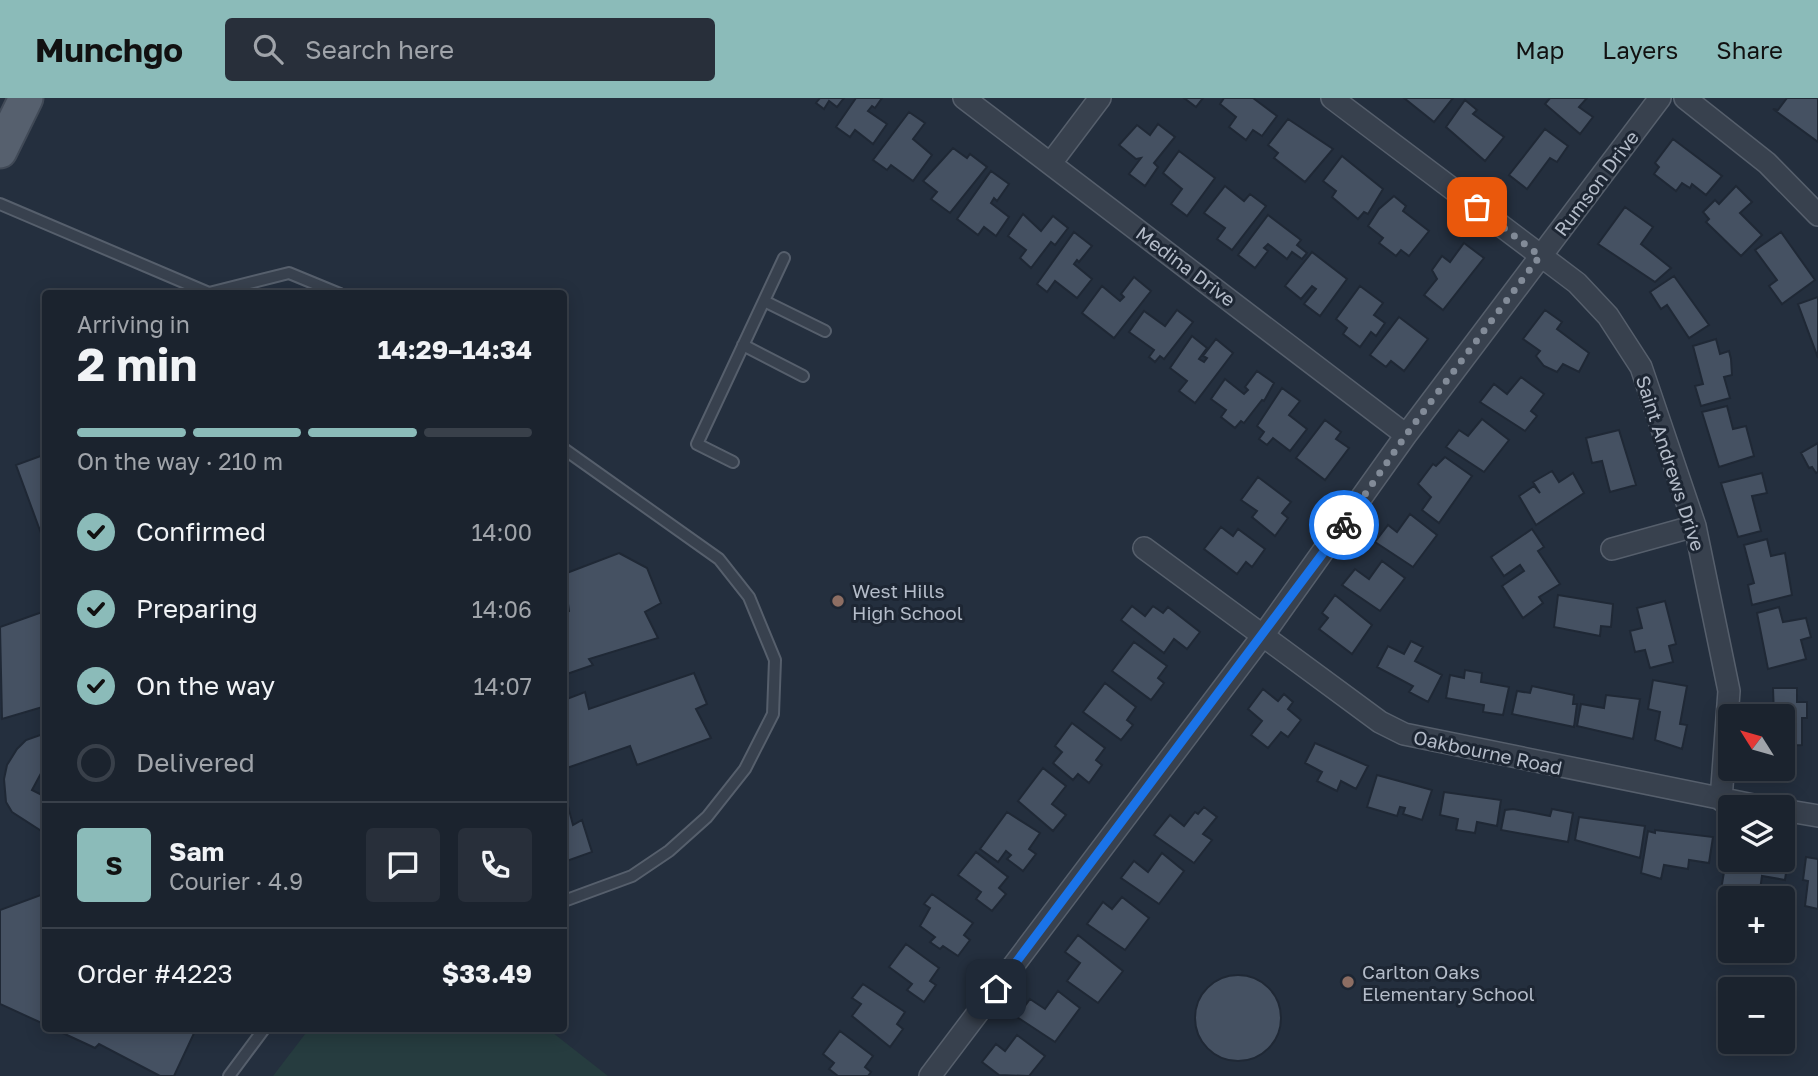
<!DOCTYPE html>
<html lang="en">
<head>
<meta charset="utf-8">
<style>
	body { margin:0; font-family:"Golos Text",sans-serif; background:#282f3a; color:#f1f3f6; height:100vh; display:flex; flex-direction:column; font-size:26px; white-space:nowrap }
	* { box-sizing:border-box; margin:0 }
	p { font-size:23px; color:#a0a4aa }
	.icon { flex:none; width:38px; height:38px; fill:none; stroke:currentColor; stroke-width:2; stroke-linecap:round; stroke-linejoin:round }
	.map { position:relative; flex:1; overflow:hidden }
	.drawer { position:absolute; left:42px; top:192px; width:525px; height:742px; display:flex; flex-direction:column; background:#1b232e; border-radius:7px; box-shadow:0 4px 18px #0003,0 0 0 2px #39404a }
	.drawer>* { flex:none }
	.needle { width:46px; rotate:307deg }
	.tools { position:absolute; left:1718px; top:606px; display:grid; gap:14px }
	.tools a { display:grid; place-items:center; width:77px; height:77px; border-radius:7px; background:#1b232e; box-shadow:0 4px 18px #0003,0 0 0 2px #39404a; font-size:35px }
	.pin { position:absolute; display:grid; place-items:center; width:60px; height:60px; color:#fff; margin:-30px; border-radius:14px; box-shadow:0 4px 10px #0006 }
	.courier { position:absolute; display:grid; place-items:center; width:70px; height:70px; margin:-35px; border:5px solid #1a73e8; border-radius:50%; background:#fff; color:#222; box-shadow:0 2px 9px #0007 }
	.headline em { font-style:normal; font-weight:700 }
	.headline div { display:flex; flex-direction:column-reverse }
	.headline { display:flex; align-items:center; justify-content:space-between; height:119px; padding:0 35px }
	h1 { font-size:46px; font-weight:700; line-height:52px }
	.bar { display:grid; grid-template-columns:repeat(4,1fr); gap:10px 7px; align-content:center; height:84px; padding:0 35px }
	.bar i { height:9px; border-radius:5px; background:#39404a }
	.bar .selected { background:#8bbbb9 }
	.bar p { grid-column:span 4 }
	.line { display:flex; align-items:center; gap:18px; padding:0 35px; border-top:2px solid #39404a }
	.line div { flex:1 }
	.round { display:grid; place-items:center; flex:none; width:74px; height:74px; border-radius:7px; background:#282f3a }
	ol { padding:0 35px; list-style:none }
	li { display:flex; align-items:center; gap:21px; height:77px }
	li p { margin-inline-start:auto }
	li .icon { padding:7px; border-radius:50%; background:#8bbbb9; color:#111; stroke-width:4 }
	li:last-child { color:#a0a4aa }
	li i { width:38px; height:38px; border:4px solid #39404a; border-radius:50% }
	header { display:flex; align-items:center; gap:42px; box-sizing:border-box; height:98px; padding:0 35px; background:#8bbbb9; color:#111 }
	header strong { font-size:33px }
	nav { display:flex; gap:38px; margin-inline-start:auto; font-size:24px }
	.search { width:490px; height:63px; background:#282f3a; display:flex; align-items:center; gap:18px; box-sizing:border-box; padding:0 24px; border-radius:7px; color:#a0a4aa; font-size:26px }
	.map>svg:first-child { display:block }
</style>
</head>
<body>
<header>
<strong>Munchgo</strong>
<div class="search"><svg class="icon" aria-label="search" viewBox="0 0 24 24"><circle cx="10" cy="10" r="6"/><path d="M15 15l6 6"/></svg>Search here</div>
<nav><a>Map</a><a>Layers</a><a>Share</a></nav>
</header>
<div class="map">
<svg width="1818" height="978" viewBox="0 0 1818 978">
	<rect width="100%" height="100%" fill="#242f3e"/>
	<!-- green -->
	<path fill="#263c3f" d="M309,931H548L608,978H273Z"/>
	<!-- building -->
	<path fill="#455162" stroke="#1f2835" stroke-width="2" d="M820,0H844L837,9L829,3L824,11L816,5Z
		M856,0H882L875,10L872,8L868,13L887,26L873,46L855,32L850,39L836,29Z
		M1184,0H1203L1196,9Z
		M1224,0H1253L1277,18L1262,38L1253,32L1246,42L1229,29L1236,19L1220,6Z
		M1404,0H1453L1434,24Z
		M1550,0H1587L1579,9L1593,19L1580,36L1545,6Z
		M1787,0H1818V44L1773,11L1778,12Z
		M1465,2L1477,12L1473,16L1504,39L1485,63L1446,29Z
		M909,14L925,25L913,41L932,57L913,83L891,67L887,72L873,62Z
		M1288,21L1333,51L1305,84L1274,60L1278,55L1268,47Z
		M1158,26L1175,39L1154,65L1158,69L1145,88L1129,76L1141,60L1136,61L1119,47L1137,27L1150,37Z
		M1545,31L1568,48L1557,64L1550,60L1527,91L1509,77Z
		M1673,41L1722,78L1706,97L1692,86L1690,90L1682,85L1676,93L1654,76L1659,69L1655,65Z
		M953,50L967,60L970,56L987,69L950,115L931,101L937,94L923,83Z
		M1179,53L1215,80L1187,118L1171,106L1182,91L1163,75Z
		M1342,58L1383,91L1368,116L1364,114L1358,121L1332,99L1336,93L1323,83Z
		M991,73L1009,86L997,103L994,100L991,105L1009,119L996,138L984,129L978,137L957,121Z
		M1225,88L1244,103L1250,96L1266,108L1232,152L1217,141L1225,130L1204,115Z
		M1736,88L1752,104L1740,115L1762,137L1741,158L1706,124L1709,121L1703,114L1715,102L1719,106Z
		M1394,98L1406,108L1403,113L1429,133L1409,158L1401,152L1396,158L1379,145L1383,140L1368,128L1379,111Z
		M1625,109L1653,129L1641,146L1671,170L1655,184L1598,146Z
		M1023,116L1041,133L1053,118L1068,130L1055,147L1051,144L1031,170L1020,160L1026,152L1008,138Z
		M1268,117L1301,142L1297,147L1307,155L1302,161L1292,154L1287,161L1268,146L1264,150L1268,153L1255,170L1238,157Z
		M1074,134L1092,148L1079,164L1077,162L1074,166L1092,181L1077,200L1055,183L1047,194L1037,186Z
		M1781,134L1815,182L1782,206L1769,188L1777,182L1755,152Z
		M1464,145L1484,160L1443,212L1424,197L1437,181L1432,172L1442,158L1450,164Z
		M1312,154L1347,181L1320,218L1304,206L1316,191L1312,188L1301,201L1285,188Z
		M1674,178L1709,227L1689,240L1667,207L1661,211L1650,194Z
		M1134,179L1151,193L1114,240L1082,215L1102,188L1120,203L1124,199L1121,196Z
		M1360,188L1383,205L1374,217L1385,225L1376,238L1371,234L1360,249L1343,236L1347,230L1336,221Z
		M1818,199V260L1798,206Z
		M1177,212L1193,224L1164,261L1160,258L1155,264L1149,259L1154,252L1129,234L1144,213L1165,228Z
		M1545,212L1562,224L1557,231L1589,255L1579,274L1563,266L1557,274L1544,268L1536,258L1540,253L1523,241Z
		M1399,219L1428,241L1404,273L1391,263L1386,269L1370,257Z
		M1192,238L1207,250L1199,261L1204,264L1207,260L1203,258L1216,241L1233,255L1195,305L1179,293L1187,283L1170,270Z
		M1716,241L1720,256L1729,253L1731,261L1732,277L1724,279L1730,300L1701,308L1695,288L1703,286L1693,248Z
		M1257,273L1274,285L1264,303L1262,302L1244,325L1241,323L1235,330L1221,319L1226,312L1211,301L1225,281L1244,296L1248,292L1245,289Z
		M1521,279L1544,296L1531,313L1537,318L1525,333L1480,304L1494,286L1507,296Z
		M1282,290L1300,303L1289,317L1307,331L1290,353L1273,340L1267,347L1259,341L1264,334L1257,328Z
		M1727,308L1733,331L1746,328L1754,358L1719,369L1702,314Z
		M1482,321L1509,342L1484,374L1446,349L1459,332L1468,338Z
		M1325,322L1341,334L1336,341L1349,350L1325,382L1296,360Z
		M1619,332L1636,387L1610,394L1602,363L1592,365L1586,340Z
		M1818,345V374L1816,375L1812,369L1809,370L1801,355Z
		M46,356V449L16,367Z
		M1445,359L1472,378L1439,425L1422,412L1431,399L1418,386L1433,366L1436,368Z
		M1552,373L1559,384L1573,375L1584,395L1536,427L1519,398L1534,388L1540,395L1533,384Z
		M1762,375L1767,395L1752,398L1761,433L1738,439L1721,385Z
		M1258,379L1291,404L1282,415L1288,420L1275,438L1252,419L1257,413L1241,402Z
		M1410,416L1437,437L1413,469L1375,444L1388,427L1397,434Z
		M1221,429L1233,438L1238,431L1265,451L1252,469L1246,464L1237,476L1204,451Z
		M1532,431L1544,449L1538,453L1560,486L1539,499L1543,505L1523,520L1502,488L1524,473L1520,467L1504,478L1491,459Z
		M1767,441L1771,458L1785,455L1792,497L1752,507L1748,487L1754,485L1744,447Z
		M619,455L647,470L661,505L645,514L658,540L589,561L593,567L564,577V515L569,513L564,476Z
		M1382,463L1405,480L1380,513L1342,487L1355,471L1369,481Z
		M1335,497L1372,527L1352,556L1319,531L1328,520L1322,515Z
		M1558,497L1613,506L1611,529L1601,528L1600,538L1554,529Z
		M1665,503L1676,546L1669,548L1673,564L1650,570L1645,552L1635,554L1630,533L1642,530L1637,510Z
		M1132,508L1145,518L1153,508L1163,515L1168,509L1200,534L1187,551L1174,541L1164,555L1121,522Z
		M1779,509L1783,524L1806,520L1811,539L1801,542L1806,561L1768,571L1757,515Z
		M45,513L46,608L2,621L0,529Z
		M1411,543L1423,549L1415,563L1442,577L1428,604L1409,594L1413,588L1377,569L1388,548L1404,556Z
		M1134,544L1167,568L1158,580L1164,585L1151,602L1112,573Z
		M1465,572L1482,575L1481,584L1509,589L1503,617L1483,614L1484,607L1446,600L1450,577L1464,580Z
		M694,575L707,606L696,611L711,640L637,667L630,648L564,671V602L585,594L589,611Z
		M1653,582L1687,588L1680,626L1687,627L1682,651L1655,642L1660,614L1648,611Z
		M1105,585L1136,609L1127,622L1133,627L1121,642L1083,614Z
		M1532,588L1574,597L1573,606H1577L1574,629L1512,616L1517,593L1530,595Z
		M1773,590H1797V604H1807V620H1802V647L1783,648V618H1774Z
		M1263,591L1278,603L1284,596L1293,604L1288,611L1301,622L1288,639L1281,634L1268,650L1251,637L1262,623L1248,611Z
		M1606,597L1640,601L1633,641L1577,628L1581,606L1604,610Z
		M1072,625L1105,650L1096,662L1102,667L1089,685L1078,676L1073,682L1053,665L1062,654L1055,648Z
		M46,635V666L32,692L46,699L43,734L12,714L6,704L4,681L7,667L17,651L26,642Z
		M1315,645L1368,668L1356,691L1341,683L1337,693L1317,683L1322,674L1305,665Z
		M1043,670L1066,688L1052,706L1066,717L1053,733L1018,703Z
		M1377,677L1432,692L1422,722L1403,716L1405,710L1400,709L1397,718L1367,709Z
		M564,693L573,727L582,722L592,754L564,764Z
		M1444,694L1501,702L1497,728L1477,724L1475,735L1456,732L1458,721L1440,717Z
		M1204,709L1217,719L1203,736L1212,742L1194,765L1154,737L1170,717L1184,728L1195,714L1198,716Z
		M1513,711L1550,718L1552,711L1573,715L1568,744L1501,732L1505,712Z
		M1007,714L1040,735L1029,751L1036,756L1023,773L1007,761L1011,757L1006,753L998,764L980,751Z
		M1579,719L1645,728L1640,760L1575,742Z
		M1655,732L1713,739L1709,765L1689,762L1688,771L1664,767L1661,781L1641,775L1648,733L1655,735Z
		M1728,750L1731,751V761H1783V752L1789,753L1785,782L1762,778L1759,799L1721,792Z
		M976,754L1008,779L999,790L1006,796L992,813L976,801L981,794L958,777Z
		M1162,755L1184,773L1159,806L1121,780L1134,763L1148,774Z
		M1806,759L1818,761V811L1805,808L1808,783L1803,782Z
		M46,788V927L0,906V812L41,797Z
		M932,796L973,825L964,837L970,842L958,858L943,848L940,851L930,844L935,839L920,828L930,810L924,806Z
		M1122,799L1149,820L1125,852L1087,826L1103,804L1112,811Z
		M1078,837L1123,873L1098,905L1067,883L1080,865L1065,854Z
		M906,846L939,870L930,883L936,887L924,904L907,892L912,886L889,869Z
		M1195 920a43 43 0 1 1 86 0a43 43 0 1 1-86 0Z
		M863,886L905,914L897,926L903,931L890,949L852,918L861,906L852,900Z
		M1058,893L1080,910L1055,944L1017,919L1030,901L1045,911Z
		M54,931H196L174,978H160L99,946L95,950Z
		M840,933L873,958L865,969L871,974L868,978H838L829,971L834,965L823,956Z
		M1017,937L1045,958L1029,978L999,977L982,964L996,946L1005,953Z"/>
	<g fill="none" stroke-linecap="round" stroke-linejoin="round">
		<defs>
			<path id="service" d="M0,106L209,195L289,175L340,196
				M764,203L825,233
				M743,247L803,278
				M564,351L719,461L749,499L775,562L773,616L745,671L707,719L669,753L632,778L564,803
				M733,364L697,346L784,160
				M229,978L264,931"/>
			<path id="minor" d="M964,0L1406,337
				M1332,0L1577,185L1608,218L1641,269L1695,428L1729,593L1721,702
				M1685,0L1767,65L1818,117
				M1051,65L1100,0
				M1144,450L1380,624L1404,636L1763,709
				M1612,451L1695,428
				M1783,712L1818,718
				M930,978L1264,536L1406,337L1660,0"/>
			<path id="primary" d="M0,53L26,0"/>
		</defs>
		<!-- service casing -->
		<use href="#service" stroke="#565f6c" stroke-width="14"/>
		<!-- minor casing -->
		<use href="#minor" stroke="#565f6c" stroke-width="24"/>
		<!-- primary casing -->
		<use href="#primary" stroke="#414a57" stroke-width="37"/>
		<!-- service -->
		<use href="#service" stroke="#38414e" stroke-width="10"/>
		<!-- minor -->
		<use href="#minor" stroke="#38414e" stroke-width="21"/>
		<!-- primary -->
		<use href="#primary" stroke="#56606e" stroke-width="33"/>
	</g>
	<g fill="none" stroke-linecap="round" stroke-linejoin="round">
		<!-- done -->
		<path stroke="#828b98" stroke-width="7" stroke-dasharray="0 12.6" d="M1344,427L1406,337L1540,158L1477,109"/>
		<!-- route -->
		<path stroke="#1a73e8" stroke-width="9" d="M996,891L1344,427"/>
	</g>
	<!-- markers -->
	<g fill="#8d6e63" stroke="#1d2633" stroke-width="2.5">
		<circle cx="838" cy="503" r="7"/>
		<circle cx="1348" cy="884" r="7"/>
	</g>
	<g text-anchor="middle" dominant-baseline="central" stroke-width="6" stroke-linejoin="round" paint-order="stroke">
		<!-- street labels -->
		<g font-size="19" fill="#b4bcc9" stroke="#1d2633">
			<text transform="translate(1596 85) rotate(-53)">Rumson Drive</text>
			<text transform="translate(1186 168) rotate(37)">Medina Drive</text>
			<text transform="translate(1671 365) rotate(72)">Saint Andrews Drive</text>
			<text transform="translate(1488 654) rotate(12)">Oakbourne Road</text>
		</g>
		<!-- poi labels -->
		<g font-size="19" fill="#b4bcc9" stroke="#1d2633" text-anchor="start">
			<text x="852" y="492">West Hills<tspan x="852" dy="22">High School</tspan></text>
			<text x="1362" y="873">Carlton Oaks<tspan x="1362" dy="22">Elementary School</tspan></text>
		</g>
	</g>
</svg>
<div class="tools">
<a><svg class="needle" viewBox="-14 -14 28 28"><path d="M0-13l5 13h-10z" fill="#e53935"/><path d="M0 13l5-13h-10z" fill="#a0a4aa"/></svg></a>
<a><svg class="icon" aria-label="layers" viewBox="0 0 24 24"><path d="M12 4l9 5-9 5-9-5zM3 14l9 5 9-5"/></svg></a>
<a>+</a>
<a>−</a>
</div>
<div class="pin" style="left:1477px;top:109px;background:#ea580c"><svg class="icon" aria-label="bag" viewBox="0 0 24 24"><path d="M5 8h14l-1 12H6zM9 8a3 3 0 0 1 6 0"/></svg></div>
<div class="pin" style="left:996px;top:891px;background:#1f2937"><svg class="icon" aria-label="home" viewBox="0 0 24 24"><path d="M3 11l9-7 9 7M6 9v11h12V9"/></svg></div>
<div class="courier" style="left:1344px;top:427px"><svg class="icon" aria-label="bike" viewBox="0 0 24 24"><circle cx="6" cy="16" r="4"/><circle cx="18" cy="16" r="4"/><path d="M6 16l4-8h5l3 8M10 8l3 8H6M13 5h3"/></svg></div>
<section class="drawer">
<div class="headline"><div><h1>2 min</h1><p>Arriving in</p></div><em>14:29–14:34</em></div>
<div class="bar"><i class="selected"></i><i class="selected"></i><i class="selected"></i><i></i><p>On the way · 210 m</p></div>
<ol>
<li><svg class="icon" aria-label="check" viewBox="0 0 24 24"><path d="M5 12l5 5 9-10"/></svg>Confirmed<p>14:00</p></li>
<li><svg class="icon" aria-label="check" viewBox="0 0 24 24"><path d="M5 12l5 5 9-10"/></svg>Preparing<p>14:06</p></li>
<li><svg class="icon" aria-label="check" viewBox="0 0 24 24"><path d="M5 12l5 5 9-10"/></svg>On the way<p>14:07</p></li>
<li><i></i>Delivered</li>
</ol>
<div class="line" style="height:126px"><b class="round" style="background:#8bbbb9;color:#111">S</b><div><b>Sam</b><p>Courier · 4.9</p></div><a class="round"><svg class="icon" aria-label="chat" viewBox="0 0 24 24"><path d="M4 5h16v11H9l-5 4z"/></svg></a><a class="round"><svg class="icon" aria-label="phone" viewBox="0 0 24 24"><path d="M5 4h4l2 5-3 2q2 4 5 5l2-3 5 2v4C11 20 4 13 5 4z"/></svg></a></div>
<div class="line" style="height:91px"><div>Order #4223</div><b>$33.49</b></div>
</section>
</div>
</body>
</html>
